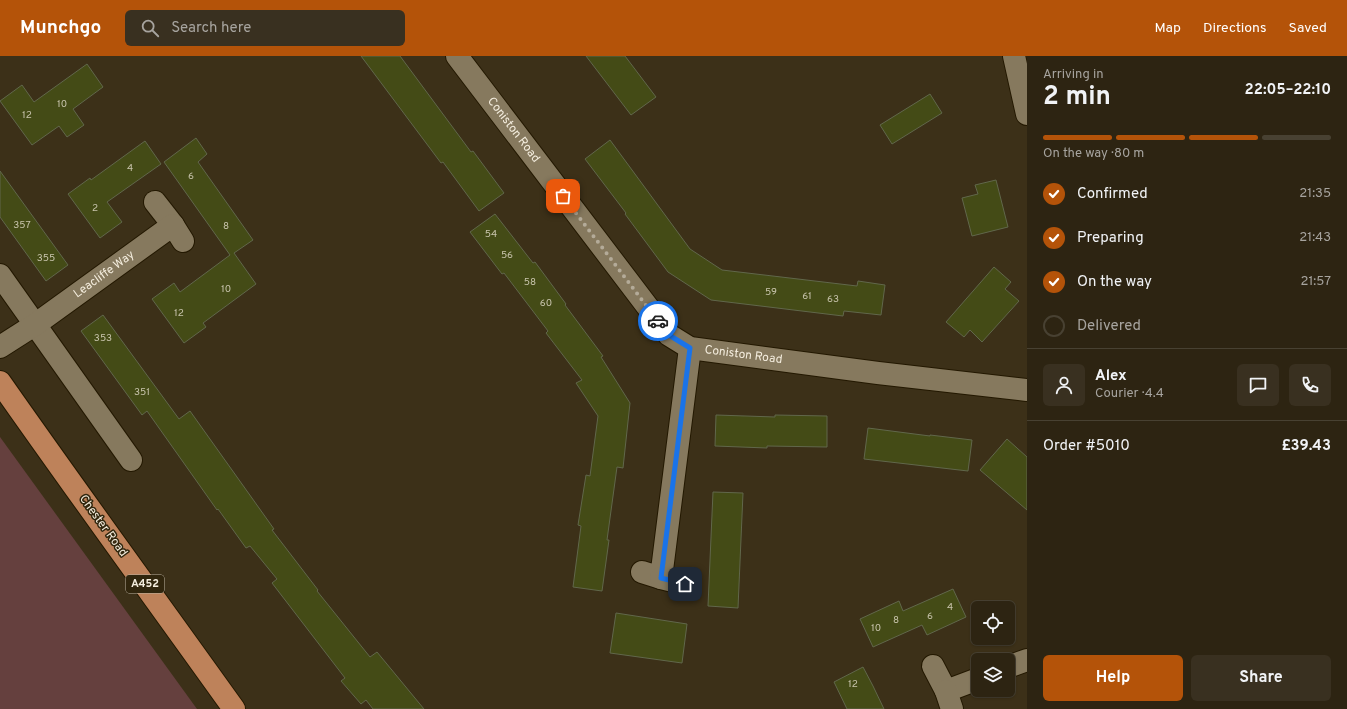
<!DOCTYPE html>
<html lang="en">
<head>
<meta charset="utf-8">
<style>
	body { margin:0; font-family:Overpass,sans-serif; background:#393020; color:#f1f3f6; height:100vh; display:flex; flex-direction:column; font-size:15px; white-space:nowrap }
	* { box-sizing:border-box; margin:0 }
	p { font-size:13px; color:#a7a49f }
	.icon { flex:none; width:22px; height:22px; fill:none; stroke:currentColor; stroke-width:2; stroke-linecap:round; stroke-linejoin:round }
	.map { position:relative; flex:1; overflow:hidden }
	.panel { display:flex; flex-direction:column; background:#2d2412; width:320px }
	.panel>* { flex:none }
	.fabs { position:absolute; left:971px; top:545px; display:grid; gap:8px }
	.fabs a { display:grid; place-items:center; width:44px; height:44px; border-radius:6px; background:#2d2412; box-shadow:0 1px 3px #0004,0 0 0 1px #484132; font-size:20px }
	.pin { position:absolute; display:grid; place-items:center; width:34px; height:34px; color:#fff; margin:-17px; border-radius:8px; box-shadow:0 2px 6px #0006 }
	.courier { position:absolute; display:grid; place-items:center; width:40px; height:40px; margin:-20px; border:3px solid #1a73e8; border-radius:50%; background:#fff; color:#222; box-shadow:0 1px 5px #0007 }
	.overview em { font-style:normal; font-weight:700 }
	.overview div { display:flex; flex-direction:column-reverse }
	.overview { display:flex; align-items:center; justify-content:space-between; height:68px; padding:0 16px }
	h1 { font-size:26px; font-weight:700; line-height:30px }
	.bar { display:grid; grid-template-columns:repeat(4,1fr); gap:6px 4px; align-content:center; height:48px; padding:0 16px }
	.bar i { height:5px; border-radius:3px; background:#484132 }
	.bar .current { background:#b45309 }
	.bar p { grid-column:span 4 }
	.line { display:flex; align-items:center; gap:10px; padding:0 16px; border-top:1px solid #484132 }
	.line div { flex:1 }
	.round { display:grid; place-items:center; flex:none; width:42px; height:42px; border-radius:6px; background:#393020 }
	ol { padding:0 16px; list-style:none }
	li { display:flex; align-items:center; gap:12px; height:44px }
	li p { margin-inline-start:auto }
	li .icon { padding:4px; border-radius:50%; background:#b45309; color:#fff; stroke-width:4 }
	li:last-child { color:#a7a49f }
	li i { width:22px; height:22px; border:2px solid #484132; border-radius:50% }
	.action { display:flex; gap:8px; margin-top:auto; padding:8px 16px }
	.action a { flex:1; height:46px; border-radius:6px; background:#b45309; color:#fff; font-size:16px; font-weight:700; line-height:46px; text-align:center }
	.action a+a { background:#393020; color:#f1f3f6 }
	header { display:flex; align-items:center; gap:24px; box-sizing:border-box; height:56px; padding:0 20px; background:#b45309; color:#fff }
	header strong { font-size:19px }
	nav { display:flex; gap:22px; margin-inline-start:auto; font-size:14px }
	.search { width:280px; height:36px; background:#393020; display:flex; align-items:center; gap:10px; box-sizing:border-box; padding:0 14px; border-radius:6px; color:#a7a49f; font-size:15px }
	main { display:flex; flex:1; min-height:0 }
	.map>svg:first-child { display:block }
</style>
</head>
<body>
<header>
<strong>Munchgo</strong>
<div class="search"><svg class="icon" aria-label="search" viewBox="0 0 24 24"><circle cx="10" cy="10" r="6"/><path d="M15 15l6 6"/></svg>Search here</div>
<nav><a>Map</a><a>Directions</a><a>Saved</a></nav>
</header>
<main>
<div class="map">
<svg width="1027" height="653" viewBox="0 0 1027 653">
	<rect width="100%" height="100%" fill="#3c3018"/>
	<!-- green -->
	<path fill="#65403e" d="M0,381L197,653H0Z"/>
	<!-- building -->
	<path fill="#444b16" stroke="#61674b" d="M361,0H400L471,96L473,95L504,137L479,155L443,106L441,107Z
		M586,0H625L656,41L631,59Z
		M87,8L103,31L73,53L84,69L67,81L59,70L32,89L0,45L22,29L34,46Z
		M930,38L942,57L892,88L880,69Z
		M196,82L207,98L198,106L253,184L234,197L256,228L203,267L206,271L184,287L152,243L174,227L180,236L230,199L164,106Z
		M610,84L690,193L722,214L857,230L858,225L885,229L881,259L844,255L843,260L711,244L668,216L625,158L626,157L585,103Z
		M145,85L161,108L107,146L122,166L100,182L68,138L90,122L91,124Z
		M0,115L68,209L46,225L0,161Z
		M996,124L1008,171L972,180L962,142L978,138L975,129Z
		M495,158L533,207L535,206L566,248L565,249L603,300L601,301L630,347L623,412L617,411L607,484H609L602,535L573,531L581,470L578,469L586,419L590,420L598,360L576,327L582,324L546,277L548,275L504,217L502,218L470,176Z
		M994,211L1011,226L1005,233L1019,245L982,286L970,274L964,281L946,266Z
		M103,259L179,363L190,355L274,473L272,474L318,534L317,535L370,601L377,596L424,653H373L366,644L361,648L341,625L345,622L272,527L277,523L250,490L246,492L218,453L217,454L147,355L142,359L81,275Z
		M716,359L775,361V359L827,360V391L767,390V392L715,390Z
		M868,372L930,380V379L972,384L968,415L864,403Z
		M1007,383L1027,401V454L980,414Z
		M713,436L743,437L738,552L708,550Z
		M953,533L966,561L927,579L922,569L873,591L860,563L899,545L903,555Z
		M616,557L687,568L682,607L610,597Z
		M863,611L873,630L884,653H847L834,626Z"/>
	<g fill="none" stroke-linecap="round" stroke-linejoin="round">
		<defs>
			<g id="minor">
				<path id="s1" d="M457,0L669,279L690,292L878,317L1027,334"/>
				<path d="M1014,0L1027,58"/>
				<path d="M155,146L173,169"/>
				<path d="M0,219L131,404"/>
				<path id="s2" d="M0,291L36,268L173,169L183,185"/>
				<path d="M642,516L661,522L690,292"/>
				<path d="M661,522L685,528"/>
				<path d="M933,610L946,635L978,623"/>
				<path d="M1008,611L1027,604"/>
				<path d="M946,635L952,653"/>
			</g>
			<path id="highway" d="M0,326C77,436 156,544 234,653"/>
		</defs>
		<!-- minor casing -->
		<use href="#minor" stroke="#231801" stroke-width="24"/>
		<!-- highway casing -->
		<use href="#highway" stroke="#231801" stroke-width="24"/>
		<!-- minor -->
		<use href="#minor" stroke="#86795e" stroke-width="22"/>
		<!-- highway -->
		<use href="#highway" stroke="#be825a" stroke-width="22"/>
	</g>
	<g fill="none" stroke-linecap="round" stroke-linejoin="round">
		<!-- done -->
		<path stroke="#b4ab99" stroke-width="4" stroke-dasharray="0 7.2" d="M563,140L658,265"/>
		<!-- route -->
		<path stroke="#1a73e8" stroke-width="5" d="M658,265L669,279L690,292L661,522L685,528"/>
	</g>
	<g text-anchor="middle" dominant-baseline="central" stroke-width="3" stroke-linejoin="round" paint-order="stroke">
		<!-- number labels -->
		<g font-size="10" fill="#c8c4ac">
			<text x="62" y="48">10</text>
			<text x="27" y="59">12</text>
			<text x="130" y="112">4</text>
			<text x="191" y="120">6</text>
			<text x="95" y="152">2</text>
			<text x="22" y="169">357</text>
			<text x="226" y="170">8</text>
			<text x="491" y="178">54</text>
			<text x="507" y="199">56</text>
			<text x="46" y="202">355</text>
			<text x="530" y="226">58</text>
			<text x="226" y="233">10</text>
			<text x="771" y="236">59</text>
			<text x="807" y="240">61</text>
			<text x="833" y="243">63</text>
			<text x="546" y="247">60</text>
			<text x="179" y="257">12</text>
			<text x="103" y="282">353</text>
			<text x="142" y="336">351</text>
			<text x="950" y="551">4</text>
			<text x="930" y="560">6</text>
			<text x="896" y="564">8</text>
			<text x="876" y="572">10</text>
			<text x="853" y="628">12</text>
		</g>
		<!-- shield labels -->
		<rect fill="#31260e" stroke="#bab1a0" stroke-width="1" x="126" y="519" width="38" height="18" rx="3"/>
		<g font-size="11" font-weight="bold" fill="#f4edde">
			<text x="145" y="528">A452</text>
		</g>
		<!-- street labels -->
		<g font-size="12" fill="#f4edde" stroke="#31260e">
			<text stroke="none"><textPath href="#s1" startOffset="93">Coniston Road</textPath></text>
			<text stroke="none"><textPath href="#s2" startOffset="127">Leacliffe Way</textPath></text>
			<text stroke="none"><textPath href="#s1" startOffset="429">Coniston Road</textPath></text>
			<text transform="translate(103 470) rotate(54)">Chester Road</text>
		</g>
	</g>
</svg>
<div class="fabs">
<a><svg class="icon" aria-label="locate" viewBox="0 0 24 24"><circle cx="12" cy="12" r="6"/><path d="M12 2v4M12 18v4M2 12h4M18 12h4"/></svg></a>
<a><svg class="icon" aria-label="layers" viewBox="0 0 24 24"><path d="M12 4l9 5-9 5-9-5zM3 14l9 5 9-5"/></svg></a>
</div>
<div class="pin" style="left:563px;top:140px;background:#ea580c"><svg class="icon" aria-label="bag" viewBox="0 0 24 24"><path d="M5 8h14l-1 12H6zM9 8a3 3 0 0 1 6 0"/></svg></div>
<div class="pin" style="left:685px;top:528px;background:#1f2937"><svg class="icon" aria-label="home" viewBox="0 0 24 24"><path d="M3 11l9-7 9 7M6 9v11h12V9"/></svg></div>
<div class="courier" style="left:658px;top:265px"><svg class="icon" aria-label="car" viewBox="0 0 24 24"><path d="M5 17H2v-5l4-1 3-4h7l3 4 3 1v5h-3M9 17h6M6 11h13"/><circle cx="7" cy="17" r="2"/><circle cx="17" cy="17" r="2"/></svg></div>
</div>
<section class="panel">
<div class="overview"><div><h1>2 min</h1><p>Arriving in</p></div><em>22:05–22:10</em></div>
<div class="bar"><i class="current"></i><i class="current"></i><i class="current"></i><i></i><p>On the way · 80 m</p></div>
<ol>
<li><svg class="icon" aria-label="check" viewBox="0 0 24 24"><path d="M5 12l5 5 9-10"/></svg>Confirmed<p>21:35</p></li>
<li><svg class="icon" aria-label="check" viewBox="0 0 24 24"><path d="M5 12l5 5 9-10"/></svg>Preparing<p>21:43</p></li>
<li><svg class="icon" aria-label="check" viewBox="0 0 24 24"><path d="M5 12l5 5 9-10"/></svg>On the way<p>21:57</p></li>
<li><i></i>Delivered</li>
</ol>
<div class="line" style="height:72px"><a class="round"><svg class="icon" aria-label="person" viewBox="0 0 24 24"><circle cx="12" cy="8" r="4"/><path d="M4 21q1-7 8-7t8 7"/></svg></a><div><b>Alex</b><p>Courier · 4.4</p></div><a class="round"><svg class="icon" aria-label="chat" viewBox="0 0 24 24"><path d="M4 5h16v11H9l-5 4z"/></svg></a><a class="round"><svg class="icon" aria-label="phone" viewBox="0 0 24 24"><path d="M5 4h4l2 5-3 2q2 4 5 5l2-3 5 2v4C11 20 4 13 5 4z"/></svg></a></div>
<div class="line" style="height:52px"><div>Order #5010</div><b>£39.43</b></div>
<div class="action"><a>Help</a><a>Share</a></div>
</section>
</main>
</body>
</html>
